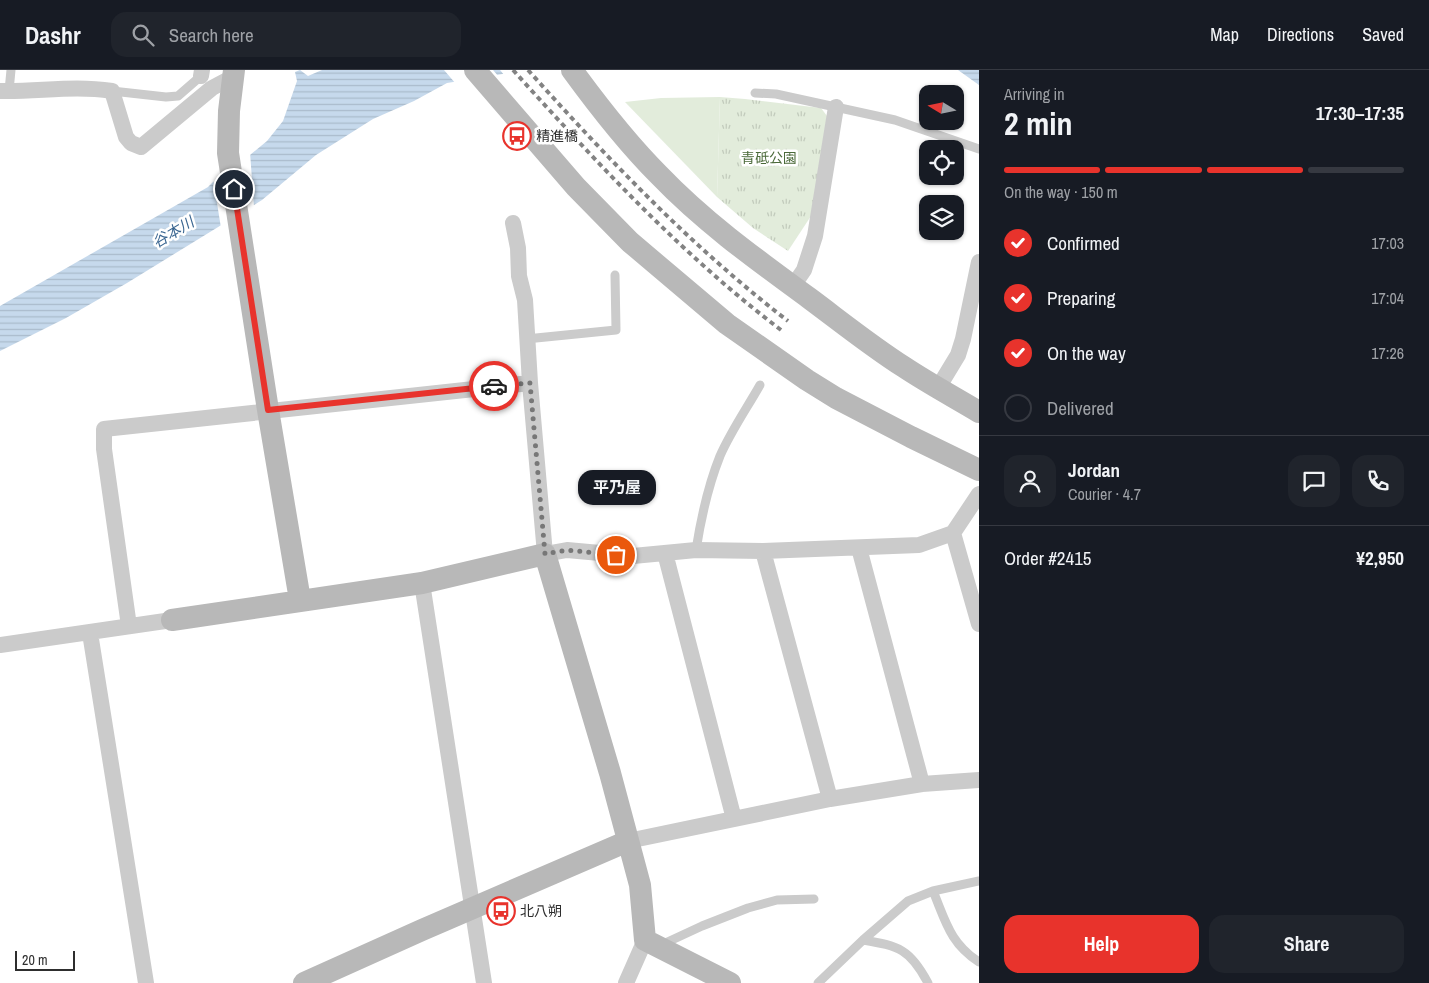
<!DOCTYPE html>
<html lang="en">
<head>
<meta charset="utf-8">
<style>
	body { margin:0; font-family:"Archivo Narrow","Noto Sans JP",sans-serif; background:#20242c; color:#f1f3f6; height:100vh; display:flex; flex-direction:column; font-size:19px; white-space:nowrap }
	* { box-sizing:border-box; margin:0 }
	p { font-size:16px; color:#9ea1a6 }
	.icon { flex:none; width:28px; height:28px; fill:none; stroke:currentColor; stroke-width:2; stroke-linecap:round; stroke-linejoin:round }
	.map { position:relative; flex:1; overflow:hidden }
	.details { display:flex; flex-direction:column; background:#171b24; width:450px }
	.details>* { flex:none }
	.needle { width:32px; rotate:280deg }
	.controls { position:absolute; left:919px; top:15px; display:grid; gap:10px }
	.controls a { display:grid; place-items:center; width:45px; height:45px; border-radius:10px; background:#171b24; box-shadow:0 1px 4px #0004; font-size:25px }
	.scale { position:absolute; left:15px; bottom:12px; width:60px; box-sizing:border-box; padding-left:5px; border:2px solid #2e2e2e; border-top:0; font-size:14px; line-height:18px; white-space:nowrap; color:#2e2e2e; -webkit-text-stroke:4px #fff; paint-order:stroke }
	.pin { position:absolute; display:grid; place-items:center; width:42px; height:42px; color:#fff; margin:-21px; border:2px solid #fff; border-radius:50%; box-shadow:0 1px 5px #0007 }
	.courier { position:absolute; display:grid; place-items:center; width:50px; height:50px; margin:-25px; border:4px solid #e8332c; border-radius:50%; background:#fff; color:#222; box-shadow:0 1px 6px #0007 }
	.bubble { position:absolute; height:35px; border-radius:15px; background:#171b24; box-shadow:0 1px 4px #0004; font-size:16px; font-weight:700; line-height:35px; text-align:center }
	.head em { font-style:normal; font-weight:700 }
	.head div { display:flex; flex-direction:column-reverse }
	.head { display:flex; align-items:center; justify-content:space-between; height:85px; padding:0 25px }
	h1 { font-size:32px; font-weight:700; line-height:38px }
	.bar { display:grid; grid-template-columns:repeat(4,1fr); gap:8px 5px; align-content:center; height:60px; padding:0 25px }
	.bar i { height:6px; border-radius:4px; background:#363941 }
	.bar .on { background:#e8332c }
	.bar p { grid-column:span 4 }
	.line { display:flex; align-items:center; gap:12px; padding:0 25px; border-top:1px solid #363941 }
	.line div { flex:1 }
	.round { display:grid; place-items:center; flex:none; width:52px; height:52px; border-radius:15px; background:#20242c }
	ol { padding:0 25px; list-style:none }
	li { display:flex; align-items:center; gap:15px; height:55px }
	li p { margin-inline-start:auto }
	li .icon { padding:5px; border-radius:50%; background:#e8332c; color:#fff; stroke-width:4 }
	li:last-child { color:#9ea1a6 }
	li i { width:28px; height:28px; border:2px solid #363941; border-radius:50% }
	.action { display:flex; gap:10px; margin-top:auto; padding:10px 25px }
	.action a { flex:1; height:58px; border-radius:15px; background:#e8332c; color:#fff; font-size:20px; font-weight:700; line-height:58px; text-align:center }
	.action a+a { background:#20242c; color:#f1f3f6 }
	header { display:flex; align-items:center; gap:30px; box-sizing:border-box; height:70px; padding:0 25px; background:#171b24; border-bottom:1px solid #363941 }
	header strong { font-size:24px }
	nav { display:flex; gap:28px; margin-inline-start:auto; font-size:18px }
	.search { width:350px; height:45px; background:#20242c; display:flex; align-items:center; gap:12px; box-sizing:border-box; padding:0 18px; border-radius:15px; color:#9ea1a6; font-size:19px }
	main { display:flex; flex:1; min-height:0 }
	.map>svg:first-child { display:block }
</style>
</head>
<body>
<header>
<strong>Dashr</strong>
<div class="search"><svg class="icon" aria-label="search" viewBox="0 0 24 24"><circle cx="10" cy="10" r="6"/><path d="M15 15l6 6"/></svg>Search here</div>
<nav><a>Map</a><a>Directions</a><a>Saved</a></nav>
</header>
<main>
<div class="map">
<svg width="979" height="913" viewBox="0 0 979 913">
	<defs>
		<pattern id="park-tufts" width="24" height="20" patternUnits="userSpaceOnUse" patternTransform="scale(1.25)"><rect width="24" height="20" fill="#e2ecdb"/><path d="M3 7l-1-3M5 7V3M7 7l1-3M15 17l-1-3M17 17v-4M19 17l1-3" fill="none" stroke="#c2cbbc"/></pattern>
		<pattern id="water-rules" width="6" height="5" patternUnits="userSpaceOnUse" patternTransform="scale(1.25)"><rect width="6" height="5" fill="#c6d9ec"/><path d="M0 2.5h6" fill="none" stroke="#aabbcb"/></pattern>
	</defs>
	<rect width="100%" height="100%" fill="#fff"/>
	<!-- grass -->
	<path fill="#e2ecdb" d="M720,27L717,127L625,32L661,28Z"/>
	<!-- park -->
	<path fill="url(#park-tufts)" d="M720,27L745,29L821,38L827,46L811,146L788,181L753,158L717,127Z"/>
	<!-- water -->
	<path fill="url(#water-rules)" d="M300,0L308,6L322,0H527L447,13L414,31L373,49L316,85L262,130L127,213L66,248L0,281V236L208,117L224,101L239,94L267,71L283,51L297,11L295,2Z
		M958,0H979V15Z"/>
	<!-- pier -->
	<path fill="#fff" d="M444,0H493L499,7L456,14Z
		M500,0H529L527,2L505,6Z
		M250,82L254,137L221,158L213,108L223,99L238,91Z"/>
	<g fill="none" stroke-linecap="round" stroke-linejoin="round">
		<!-- lane -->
		<path stroke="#cbcbcb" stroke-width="9" d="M9,21L11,0
			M112,21L166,27L178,26L201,6
			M755,23L776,24L895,50L979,79
			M526,269L616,260L615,205
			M696,480C701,448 708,416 720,386C731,361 747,338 760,315
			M933,821C946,852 950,873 979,892
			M863,870C899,876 910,879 928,913
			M661,875L702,856L748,838L777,830L814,829
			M818,913L863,870L908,831L933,821L979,811"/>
		<!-- street -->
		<path stroke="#cbcbcb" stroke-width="16" d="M201,6L202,0
			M0,21C39,22 73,15 112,21L126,67L131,73L141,77L212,18L233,7
			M513,153L518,178L519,206L525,230L530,313L545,484L567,480L633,486L696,480L763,481L919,475L953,463L979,424
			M793,216L804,200L815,166L836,37
			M938,318L958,285L963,269L979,192
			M953,463L979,554
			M859,478L922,714
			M763,481L830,729
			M665,483L734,749
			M422,513L484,913
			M129,556L104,379V359L530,313
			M90,563L146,913
			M0,575L172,550
			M628,771L830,729L922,714L979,710
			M626,913L645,870"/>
		<!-- secondary -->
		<path stroke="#b8b8b8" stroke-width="22" d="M234,0L229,41L228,83L268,340L300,530
			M475,0L576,117L630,172L727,254L807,310L836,328L911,367L979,400
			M572,0C599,37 627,73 659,105C704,152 757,190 809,228C840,251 871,276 904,297C928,313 954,327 979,342
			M172,550L422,513L545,484L610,703L640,815L645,870L730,913
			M304,913L422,860L628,771"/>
		<!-- rail -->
		<path stroke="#838383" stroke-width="4" stroke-dasharray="5 4" stroke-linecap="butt" d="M513,0C597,93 681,184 781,260
			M528,0C609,90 692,177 788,251"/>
	</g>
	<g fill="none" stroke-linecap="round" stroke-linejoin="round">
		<!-- done -->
		<path stroke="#777" stroke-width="5" stroke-dasharray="0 9" d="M494,316L530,313L545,484L567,480L616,485"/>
		<!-- route -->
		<path stroke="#e8332c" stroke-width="6" d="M234,119L268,340L494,316"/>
	</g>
	<!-- icons -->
	<defs>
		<symbol id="bus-ring" viewBox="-11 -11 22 22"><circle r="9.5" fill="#fff" stroke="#e8332c" stroke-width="1.5"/><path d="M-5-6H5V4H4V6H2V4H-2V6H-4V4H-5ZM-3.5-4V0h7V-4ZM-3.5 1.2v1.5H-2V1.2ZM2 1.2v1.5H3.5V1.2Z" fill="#e8332c"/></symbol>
	</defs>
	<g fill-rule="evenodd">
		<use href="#bus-ring" x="501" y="50" width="32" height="32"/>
		<use href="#bus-ring" x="485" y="825" width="32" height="32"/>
	</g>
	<g text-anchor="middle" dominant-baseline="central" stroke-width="5" stroke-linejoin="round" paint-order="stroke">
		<!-- poi labels -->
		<g font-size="14" fill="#2e2e2e" stroke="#fff" text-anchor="start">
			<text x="536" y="66">精進橋</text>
			<text x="520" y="841">北八朔</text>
		</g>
		<!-- park labels -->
		<g font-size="14" fill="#4b6a3a" stroke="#fff">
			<text x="769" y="88">青砥公園</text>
		</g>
		<!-- water labels -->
		<g font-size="15" font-style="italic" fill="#3a6691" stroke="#fff">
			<text transform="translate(173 162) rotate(-31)">谷本川</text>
		</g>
	</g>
</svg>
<div class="controls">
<a><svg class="needle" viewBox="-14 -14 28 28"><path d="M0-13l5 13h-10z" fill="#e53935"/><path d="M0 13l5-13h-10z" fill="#9ea1a6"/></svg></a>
<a><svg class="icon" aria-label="locate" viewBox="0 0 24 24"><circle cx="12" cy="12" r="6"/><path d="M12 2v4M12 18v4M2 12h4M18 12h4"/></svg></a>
<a><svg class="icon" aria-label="layers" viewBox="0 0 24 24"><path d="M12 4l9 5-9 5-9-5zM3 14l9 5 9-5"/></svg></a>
</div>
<div class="scale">20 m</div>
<div class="pin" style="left:616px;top:485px;background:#ea580c"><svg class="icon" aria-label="bag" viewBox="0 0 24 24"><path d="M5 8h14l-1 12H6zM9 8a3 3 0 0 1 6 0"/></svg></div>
<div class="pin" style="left:234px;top:119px;background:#1f2937"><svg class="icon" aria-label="home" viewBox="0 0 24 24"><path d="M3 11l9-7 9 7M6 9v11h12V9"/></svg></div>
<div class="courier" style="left:494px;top:316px"><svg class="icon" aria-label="car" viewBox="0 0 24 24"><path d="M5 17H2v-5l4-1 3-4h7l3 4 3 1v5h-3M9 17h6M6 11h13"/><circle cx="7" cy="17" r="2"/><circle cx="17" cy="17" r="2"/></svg></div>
<div class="bubble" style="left:578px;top:400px;width:78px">平乃屋</div>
</div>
<section class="details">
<div class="head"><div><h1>2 min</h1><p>Arriving in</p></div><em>17:30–17:35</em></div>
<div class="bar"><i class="on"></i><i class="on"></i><i class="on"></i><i></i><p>On the way · 150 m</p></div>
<ol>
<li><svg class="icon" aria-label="check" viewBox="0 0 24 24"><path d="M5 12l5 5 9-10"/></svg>Confirmed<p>17:03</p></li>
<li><svg class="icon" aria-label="check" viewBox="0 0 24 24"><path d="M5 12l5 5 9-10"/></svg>Preparing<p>17:04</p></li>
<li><svg class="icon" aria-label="check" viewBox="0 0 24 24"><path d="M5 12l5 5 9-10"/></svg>On the way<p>17:26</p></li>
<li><i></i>Delivered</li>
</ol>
<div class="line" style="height:90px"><a class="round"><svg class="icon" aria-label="person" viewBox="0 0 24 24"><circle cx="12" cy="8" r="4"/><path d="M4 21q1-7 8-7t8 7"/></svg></a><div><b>Jordan</b><p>Courier · 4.7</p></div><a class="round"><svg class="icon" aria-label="chat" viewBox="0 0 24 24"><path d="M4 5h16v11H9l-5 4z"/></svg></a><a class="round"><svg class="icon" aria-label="phone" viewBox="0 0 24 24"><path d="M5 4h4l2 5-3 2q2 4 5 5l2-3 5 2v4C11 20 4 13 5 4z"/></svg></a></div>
<div class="line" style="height:65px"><div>Order #2415</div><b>¥2,950</b></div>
<div class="action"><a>Help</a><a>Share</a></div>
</section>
</main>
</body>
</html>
